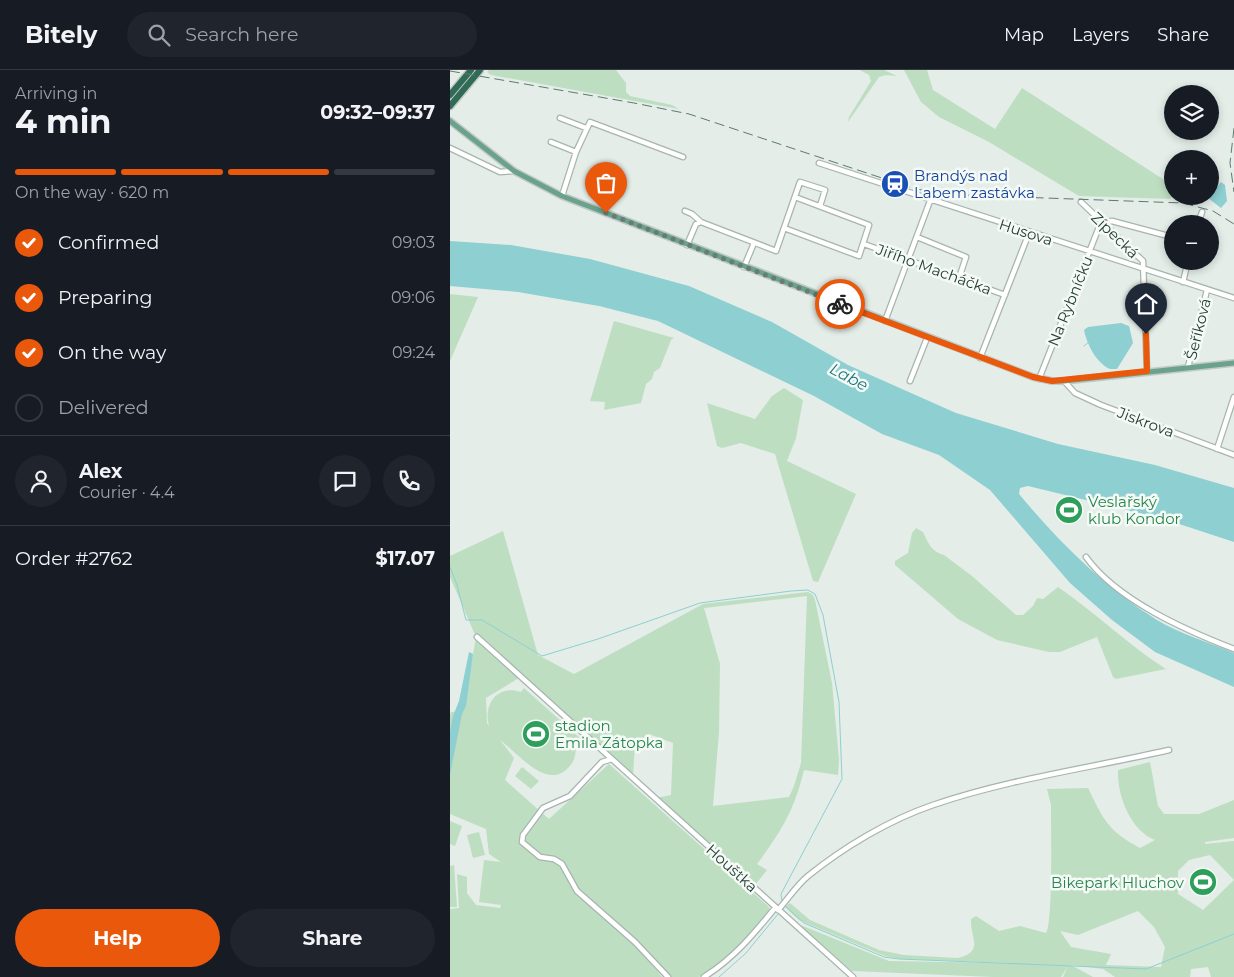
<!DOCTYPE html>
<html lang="en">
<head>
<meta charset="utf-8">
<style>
	body { margin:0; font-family:Montserrat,sans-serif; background:#20242c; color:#f1f3f6; height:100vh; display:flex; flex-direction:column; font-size:19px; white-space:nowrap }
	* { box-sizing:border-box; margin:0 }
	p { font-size:16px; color:#9ea1a6 }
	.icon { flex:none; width:28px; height:28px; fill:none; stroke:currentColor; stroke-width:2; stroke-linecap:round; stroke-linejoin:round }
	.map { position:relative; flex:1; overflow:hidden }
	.drawer { display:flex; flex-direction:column; background:#171b24; width:450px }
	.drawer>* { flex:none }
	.buttons { position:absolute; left:714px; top:15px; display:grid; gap:10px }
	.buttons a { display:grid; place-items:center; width:55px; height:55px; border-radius:50%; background:#171b24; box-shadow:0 2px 8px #0003; font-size:25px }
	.pin { position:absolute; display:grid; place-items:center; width:42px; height:42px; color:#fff; margin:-51px -21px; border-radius:50% 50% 50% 0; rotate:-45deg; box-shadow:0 0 5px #0007 }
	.pin .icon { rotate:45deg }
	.courier { position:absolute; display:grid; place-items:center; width:50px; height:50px; margin:-25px; border:4px solid #ea580c; border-radius:50%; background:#fff; color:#222; box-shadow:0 1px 6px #0007 }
	.headline em { font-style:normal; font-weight:700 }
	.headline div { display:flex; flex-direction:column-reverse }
	.headline { display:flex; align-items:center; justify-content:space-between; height:85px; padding:0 15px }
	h1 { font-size:32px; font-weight:700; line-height:38px }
	.bar { display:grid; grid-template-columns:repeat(4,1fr); gap:8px 5px; align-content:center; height:60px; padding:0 15px }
	.bar i { height:6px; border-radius:4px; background:#363941 }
	.bar .current { background:#ea580c }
	.bar p { grid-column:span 4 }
	.line { display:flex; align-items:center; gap:12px; padding:0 15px; border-top:1px solid #363941 }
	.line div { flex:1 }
	.round { display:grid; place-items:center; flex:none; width:52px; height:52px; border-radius:26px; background:#20242c }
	ol { padding:0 15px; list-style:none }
	li { display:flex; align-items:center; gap:15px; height:55px }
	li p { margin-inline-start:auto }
	li .icon { padding:5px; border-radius:50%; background:#ea580c; color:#fff; stroke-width:4 }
	li:last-child { color:#9ea1a6 }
	li i { width:28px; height:28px; border:2px solid #363941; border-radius:50% }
	.button { display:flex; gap:10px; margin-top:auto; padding:10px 15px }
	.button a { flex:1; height:58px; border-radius:30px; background:#ea580c; color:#fff; font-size:20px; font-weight:700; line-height:58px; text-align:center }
	.button a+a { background:#20242c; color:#f1f3f6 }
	header { display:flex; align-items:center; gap:30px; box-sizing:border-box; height:70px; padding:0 25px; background:#171b24; border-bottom:1px solid #363941 }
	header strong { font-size:24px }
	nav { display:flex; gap:28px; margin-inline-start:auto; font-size:18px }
	.search { width:350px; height:45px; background:#20242c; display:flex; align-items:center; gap:12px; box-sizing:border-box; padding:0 18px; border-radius:28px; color:#9ea1a6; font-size:19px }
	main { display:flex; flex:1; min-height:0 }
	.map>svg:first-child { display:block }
</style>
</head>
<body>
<header>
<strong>Bitely</strong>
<div class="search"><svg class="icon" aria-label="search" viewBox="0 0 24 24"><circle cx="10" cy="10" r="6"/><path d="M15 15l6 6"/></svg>Search here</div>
<nav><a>Map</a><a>Layers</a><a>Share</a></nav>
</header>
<main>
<section class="drawer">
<div class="headline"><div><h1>4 min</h1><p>Arriving in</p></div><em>09:32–09:37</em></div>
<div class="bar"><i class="current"></i><i class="current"></i><i class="current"></i><i></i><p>On the way · 620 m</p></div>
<ol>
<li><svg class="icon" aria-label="check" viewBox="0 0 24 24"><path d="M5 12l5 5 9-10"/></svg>Confirmed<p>09:03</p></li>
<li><svg class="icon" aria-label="check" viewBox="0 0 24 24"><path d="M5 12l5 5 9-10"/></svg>Preparing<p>09:06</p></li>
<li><svg class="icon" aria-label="check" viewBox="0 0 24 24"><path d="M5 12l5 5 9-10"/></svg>On the way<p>09:24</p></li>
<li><i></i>Delivered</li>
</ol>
<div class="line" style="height:90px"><a class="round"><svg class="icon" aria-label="person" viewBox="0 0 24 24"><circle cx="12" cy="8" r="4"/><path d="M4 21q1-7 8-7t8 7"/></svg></a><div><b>Alex</b><p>Courier · 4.4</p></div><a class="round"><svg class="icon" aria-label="chat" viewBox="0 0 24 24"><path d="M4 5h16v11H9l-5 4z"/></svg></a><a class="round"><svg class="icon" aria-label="phone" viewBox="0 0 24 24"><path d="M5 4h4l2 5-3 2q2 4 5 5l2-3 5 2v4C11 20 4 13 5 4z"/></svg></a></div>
<div class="line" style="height:65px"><div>Order #2762</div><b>$17.07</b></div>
<div class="button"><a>Help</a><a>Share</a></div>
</section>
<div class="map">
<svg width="784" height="907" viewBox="0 0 784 907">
	<rect width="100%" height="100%" fill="#e4ede8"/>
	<!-- green -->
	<path fill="#bedec2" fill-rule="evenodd" d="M39,0H166L176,13V22L180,26L222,35L229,39L41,5L37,2Z
		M410,0H434L447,6L436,5L429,7L398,52L399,47L421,11L419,5Z
		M454,0H477L483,20L545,59L572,18L722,115L723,126L720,129L629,126L539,72L489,47L471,32Z
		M0,224L28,227L0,291Z
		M164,251L224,268L221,270L210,298L204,302L202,309L196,314L191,333L154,340L155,332L140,331Z
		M334,318L353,330L346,368L337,391L406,424L368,512L363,511L325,384L291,373L272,378L267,376L257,333L305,349L322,326Z
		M466,458L473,462C478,472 481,482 494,485L522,506L566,545H573L583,536L587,528L593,529L608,517C646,543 678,575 716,599L666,609L663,607L647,567L610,582H599L547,570L508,549L445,495V491L458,483L462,463Z
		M53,461L88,585L124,604L253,534L358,522L363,525L365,530L382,613L389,690L388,705L354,700C344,741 332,760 307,794L317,800L306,814L206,728L221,725L223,673L199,664L185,674L183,706L69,608L36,628L37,653L39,656C33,635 47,614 71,622L74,618L131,669C123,677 128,684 122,693C100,726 67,682 50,670L64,688L55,710L99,749L159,694L319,837L320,841C305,861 273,902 248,907C239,907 229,907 220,907L202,886L198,889L212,907H0V839L9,838L7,804L17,807V823L26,835L50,838L51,835L29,832L34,790L51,792L39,784L36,759L0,744V645L1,642L13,641L26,567L0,507V486ZM357,526L351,693L344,716L339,727L263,736L269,662L270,594L254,538Z
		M700,692L708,736L714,744H749L784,730V768L755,772V774L784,771V810L760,785L739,790L728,801V824L753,840L784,810V907H761L758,897L741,899L740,907H665L653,899L621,895L643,907H613L618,896L611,907H543L402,901L343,852L439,891L559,893L450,889L435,886L349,850L335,837L340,833L360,850L429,880L454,885L508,888C535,881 520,868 521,849L526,846L549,861L570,856L596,863C603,854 601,754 601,735L597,719L638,718C653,749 658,761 690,778L705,770C680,760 667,725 668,700ZM688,841L704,857L715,877L711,897L656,895L661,884L621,877L610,861L628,865Z
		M72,697L89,711L81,719L65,706Z
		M0,751L12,756L5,776L0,774Z
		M29,762L35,785L23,788L17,765Z
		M4,795L7,837H0V796Z"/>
	<!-- water -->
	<path fill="#8ecfd1" d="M771,112L775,115L777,131L771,138L758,128Z
		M0,171L61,175L140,189L239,216L322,252L398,295L506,343L608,374L705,395L784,418V472L714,449L578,416L570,418L569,424C609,472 653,516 707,550C730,564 759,572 784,583V617L705,582L662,550L620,513L540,420L489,385L432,364L364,326L208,251L149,236L68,222L0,216Z
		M671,253L679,256L683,273L667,299H660C646,293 637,274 634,260L638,257Z
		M19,582L23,584L16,636L12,644L0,705V661L3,646L9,631Z"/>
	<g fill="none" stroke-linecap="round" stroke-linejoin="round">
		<!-- stream -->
		<path stroke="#8ecfd1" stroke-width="1" d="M634,276L639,272
			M0,497L7,515L16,550H32L92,586L148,569L250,533L341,521L358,520L365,524L373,545L389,632L392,709L331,824L332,832
			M335,836L354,853L434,887L449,889L696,899L784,864
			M269,907L296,883L328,844"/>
		<defs>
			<path id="minor" d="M110,48L136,58
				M101,72L126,82
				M0,78L50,102L64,101
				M369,93L784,228
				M112,126L126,82L140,52L233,87
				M631,132L693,191L697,301
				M235,141L242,144L251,152
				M748,154L752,142
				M334,158L409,186L419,155L345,127
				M467,167L516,187L509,208
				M414,174L555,225
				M237,175L246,154L251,152L326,181L350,112L375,120L370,136
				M294,197L304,173
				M733,212L738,191
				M435,251L480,131
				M530,288L579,163
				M738,297L757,220
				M589,309L651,152L662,151L722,167
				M460,311L477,268
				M614,311L625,323L651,335L784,385
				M767,379L784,327
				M636,487C667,530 735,560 784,579
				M27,567L403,907
				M162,689L152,692L120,726L93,738L73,765L72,772L90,787L104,789L112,794L127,821L185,872L218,907
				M328,840C338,829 346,816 358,806C394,777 439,750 483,735C559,709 640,698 719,680
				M254,907C284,888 303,865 325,838"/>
			<path id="major" d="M0,51L64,101L112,126L583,307L602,311H614L784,293"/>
			<path id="highway" d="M0,25L21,0
				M0,36L30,0"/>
		</defs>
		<!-- minor casing -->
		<use href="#minor" stroke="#a7b5ae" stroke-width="7"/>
		<!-- major casing -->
		<use href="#major" stroke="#c2c9c6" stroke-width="8"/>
		<!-- highway casing -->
		<use href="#highway" stroke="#c2c9c6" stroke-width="9"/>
		<!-- minor -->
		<use href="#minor" stroke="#fff" stroke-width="4.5"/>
		<!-- major -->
		<use href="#major" stroke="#6aa28c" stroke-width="5"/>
		<!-- highway -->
		<use href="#highway" stroke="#306b57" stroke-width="6"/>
		<!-- rail -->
		<path stroke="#5e7a6f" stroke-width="1" stroke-dasharray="10 5" stroke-linecap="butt" d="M0,1L184,33L239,44L465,119L512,125L733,133L763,141L784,154
			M784,58L780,93L784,122"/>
	</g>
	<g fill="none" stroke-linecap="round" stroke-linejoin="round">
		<!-- done -->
		<path stroke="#677c73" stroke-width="5" stroke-dasharray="0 9" d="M156,143L390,234"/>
		<!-- route -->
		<path stroke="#ea580c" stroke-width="6" d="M390,234L583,307L602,311L697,301L696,264"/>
	</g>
	<!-- icons -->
	<defs>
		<symbol id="station-disc" viewBox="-11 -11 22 22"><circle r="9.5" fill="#1a4fb4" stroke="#f5faf7"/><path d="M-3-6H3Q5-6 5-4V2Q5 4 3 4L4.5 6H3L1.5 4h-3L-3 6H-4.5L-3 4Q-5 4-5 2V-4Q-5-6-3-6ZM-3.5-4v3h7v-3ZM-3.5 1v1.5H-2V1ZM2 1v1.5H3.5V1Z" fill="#fff"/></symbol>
		<symbol id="stadium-disc" viewBox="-11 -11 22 22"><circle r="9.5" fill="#2e9e5b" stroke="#f5faf7"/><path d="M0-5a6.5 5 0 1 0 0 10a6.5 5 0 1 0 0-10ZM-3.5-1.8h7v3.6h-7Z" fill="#fff"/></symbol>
	</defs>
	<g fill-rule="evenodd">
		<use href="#station-disc" x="429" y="98" width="32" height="32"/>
		<use href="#stadium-disc" x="603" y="424" width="32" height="32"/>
		<use href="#stadium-disc" x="70" y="648" width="32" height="32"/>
		<use href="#stadium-disc" x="737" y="796" width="32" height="32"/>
	</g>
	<g text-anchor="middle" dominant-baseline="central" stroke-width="5" stroke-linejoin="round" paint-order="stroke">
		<!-- transit labels -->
		<g font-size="15" fill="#164399" stroke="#f5faf7" text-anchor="start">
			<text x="464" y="105">Brandýs nad<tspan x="464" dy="17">Labem zastávka</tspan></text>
		</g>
		<!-- street labels -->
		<g font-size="15" fill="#243f34" stroke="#f5faf7">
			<text transform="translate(576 162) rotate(18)">Husova</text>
			<text transform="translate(665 165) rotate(44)">Zípecká</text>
			<text transform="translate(484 199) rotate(20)">Jiřího Macháčka</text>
			<text transform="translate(620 231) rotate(-68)">Na Rybníčku</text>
			<text transform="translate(748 259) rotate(-76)">Šeříková</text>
			<text transform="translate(696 352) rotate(21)">Jiskrova</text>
			<text transform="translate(282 798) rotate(42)">Houštka</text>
		</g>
		<!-- leisure labels -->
		<g font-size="15" fill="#27864d" stroke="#f5faf7" text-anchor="start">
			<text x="638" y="431">Veslařský<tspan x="638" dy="17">klub Kondor</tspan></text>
			<text x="105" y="655">stadion<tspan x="105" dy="17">Emila Zátopka</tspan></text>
			<text x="734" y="812" text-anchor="end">Bikepark Hluchov</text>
		</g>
		<!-- water labels -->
		<g font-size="16" font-style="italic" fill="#1e777b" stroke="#f5faf7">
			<text transform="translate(399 307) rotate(28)">Labe</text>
		</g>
	</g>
</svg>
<div class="buttons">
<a><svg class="icon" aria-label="layers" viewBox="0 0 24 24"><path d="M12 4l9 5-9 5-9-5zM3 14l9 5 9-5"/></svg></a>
<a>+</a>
<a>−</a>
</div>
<div class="pin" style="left:156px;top:143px;background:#ea580c"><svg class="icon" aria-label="bag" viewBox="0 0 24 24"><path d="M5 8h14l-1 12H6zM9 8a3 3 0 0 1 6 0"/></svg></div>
<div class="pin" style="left:696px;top:264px;background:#1f2937"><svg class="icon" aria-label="home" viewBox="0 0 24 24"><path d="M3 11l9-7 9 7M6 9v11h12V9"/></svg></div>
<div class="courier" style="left:390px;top:234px"><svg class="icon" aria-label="bike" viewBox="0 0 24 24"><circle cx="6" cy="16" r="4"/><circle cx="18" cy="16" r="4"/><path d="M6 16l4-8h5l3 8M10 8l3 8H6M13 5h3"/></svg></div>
</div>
</main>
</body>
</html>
